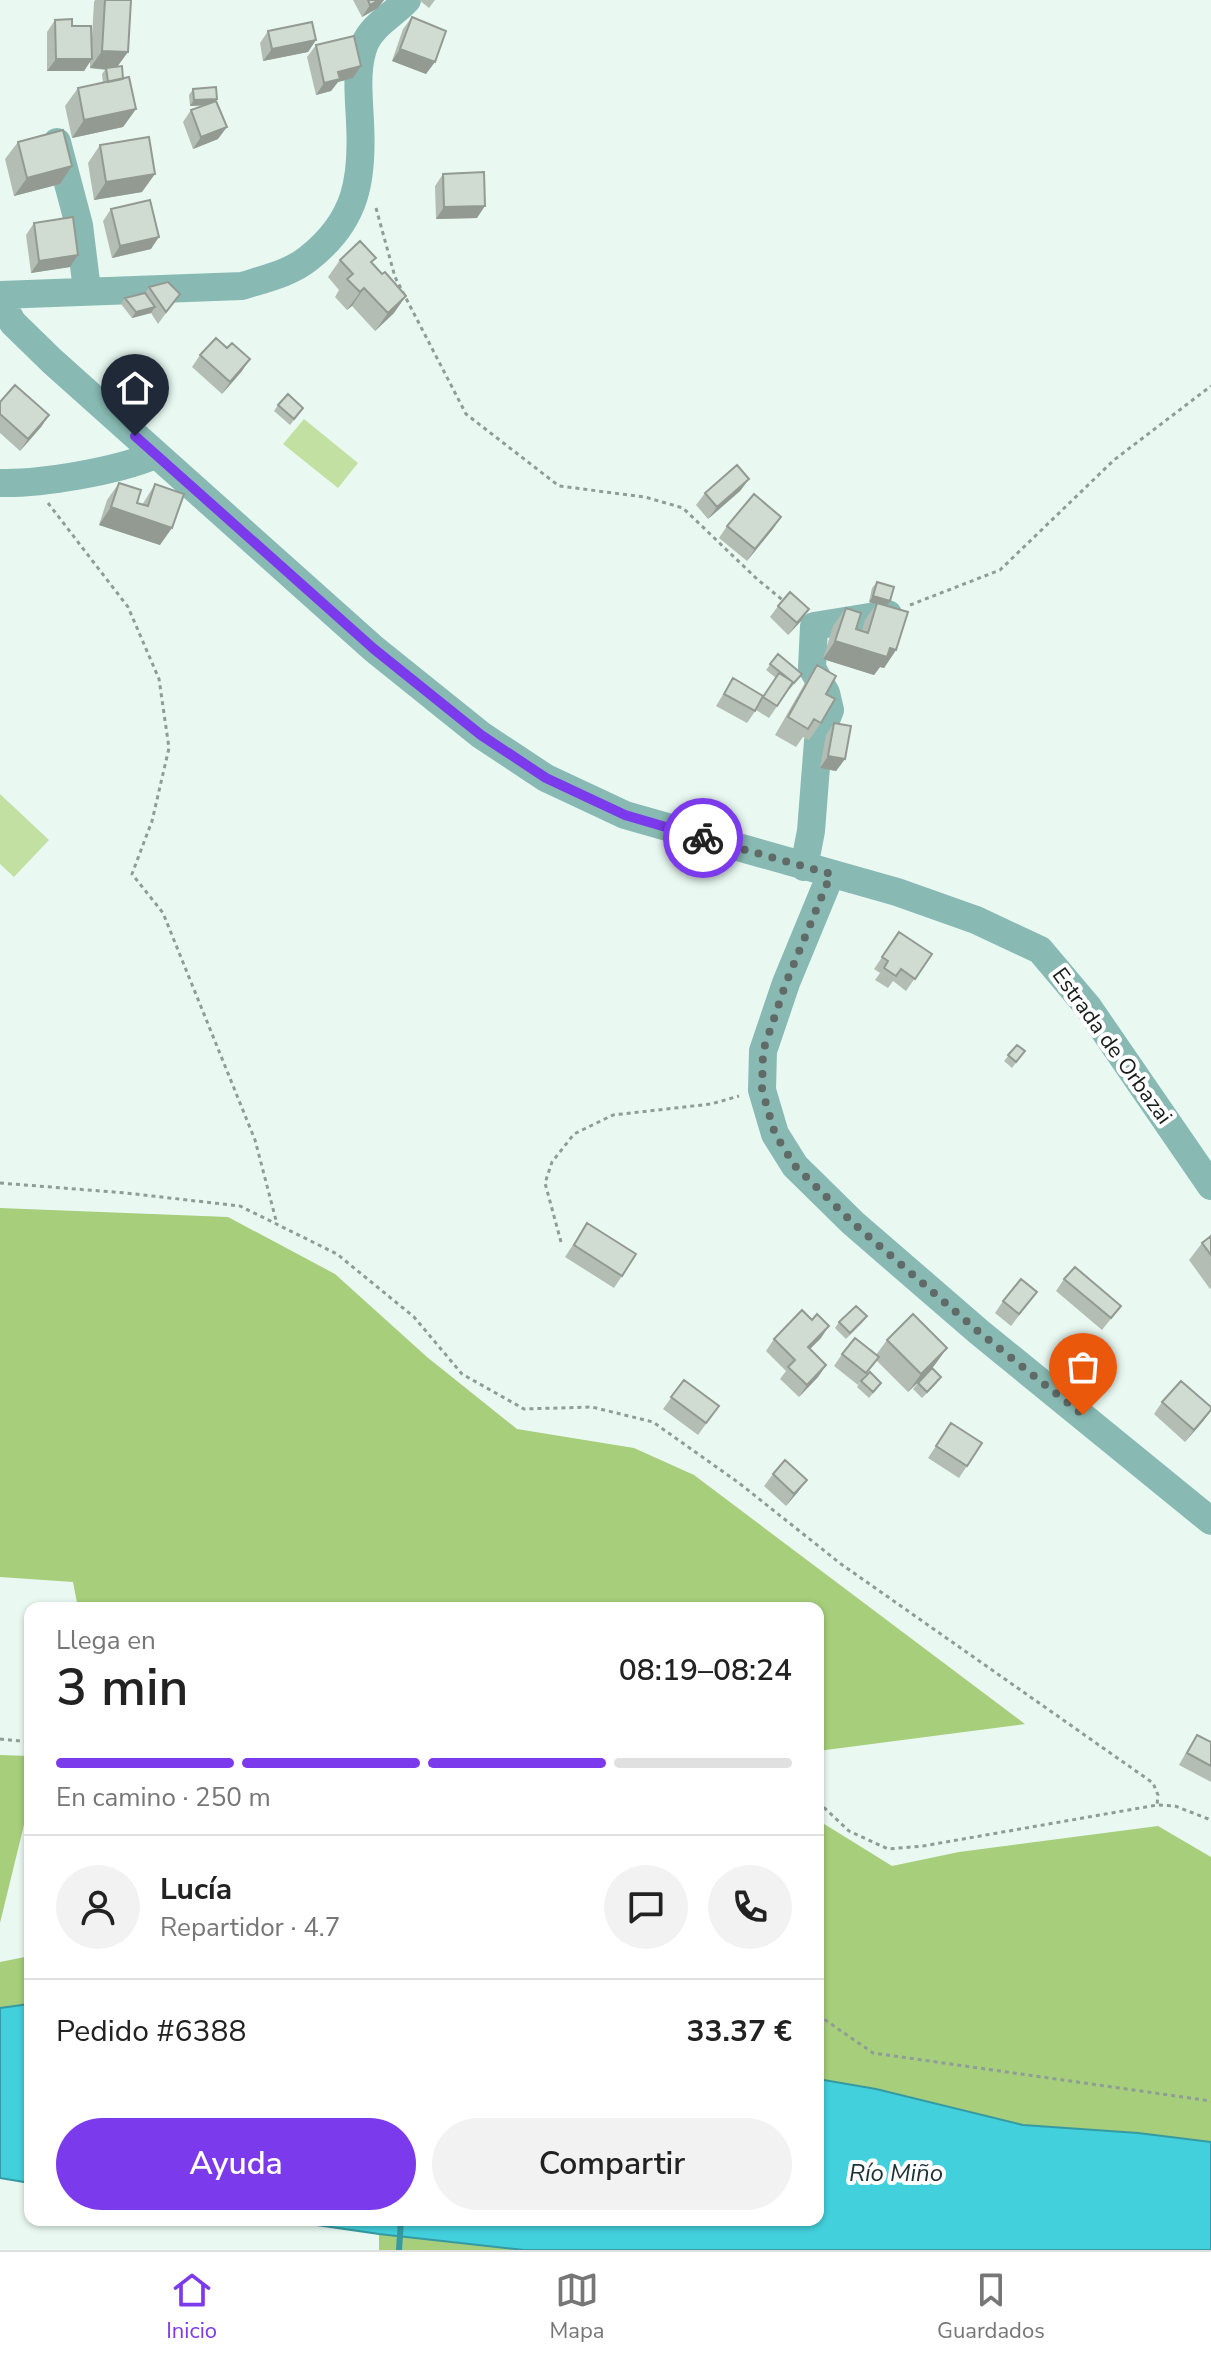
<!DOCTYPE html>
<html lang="es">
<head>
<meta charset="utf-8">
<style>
	body { margin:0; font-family:"Nunito Sans",sans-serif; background:#f2f2f2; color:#222; height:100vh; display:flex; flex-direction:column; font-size:30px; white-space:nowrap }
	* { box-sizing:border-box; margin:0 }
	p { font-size:26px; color:#767676 }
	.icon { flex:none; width:44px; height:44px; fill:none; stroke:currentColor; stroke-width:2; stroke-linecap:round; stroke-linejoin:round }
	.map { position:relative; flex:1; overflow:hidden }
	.drawer { position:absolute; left:24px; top:1602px; width:800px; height:624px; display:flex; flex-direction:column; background:#fff; border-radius:16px; box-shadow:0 2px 6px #0004 }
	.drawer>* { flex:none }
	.pin { position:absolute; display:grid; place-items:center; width:68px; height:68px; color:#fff; margin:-82px -34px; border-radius:50% 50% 50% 0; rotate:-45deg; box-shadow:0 0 8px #0007 }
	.pin .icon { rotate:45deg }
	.courier { position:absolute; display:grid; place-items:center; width:80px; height:80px; margin:-40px; border:6px solid #7c3aed; border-radius:50%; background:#fff; color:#222; box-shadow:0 2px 10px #0007 }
	.headline em { font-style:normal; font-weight:600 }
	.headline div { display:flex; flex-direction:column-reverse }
	.headline { display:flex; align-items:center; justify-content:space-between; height:136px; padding:0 32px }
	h1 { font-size:52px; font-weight:600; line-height:60px }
	.bar { display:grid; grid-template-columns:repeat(4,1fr); gap:12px 8px; align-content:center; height:96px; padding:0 32px }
	.bar i { height:10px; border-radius:6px; background:#e0e0e0 }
	.bar .selected { background:#7c3aed }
	.bar p { grid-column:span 4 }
	.line { display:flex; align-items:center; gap:20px; padding:0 32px; border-top:2px solid #e0e0e0 }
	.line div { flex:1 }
	.round { display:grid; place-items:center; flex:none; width:84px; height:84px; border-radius:42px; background:#f2f2f2 }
	.button { display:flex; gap:16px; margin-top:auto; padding:16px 32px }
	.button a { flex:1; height:92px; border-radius:48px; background:#7c3aed; color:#fff; font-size:32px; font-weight:600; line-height:92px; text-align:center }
	.button a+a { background:#f2f2f2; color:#222 }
	.tabs { display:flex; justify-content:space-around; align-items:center; height:112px; border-top:2px solid #e0e0e0; background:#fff; font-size:22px; color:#767676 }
	.tabs a { display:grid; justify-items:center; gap:4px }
	.tabs .selected { color:#7c3aed }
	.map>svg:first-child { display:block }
</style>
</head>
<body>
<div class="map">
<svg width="1211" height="2250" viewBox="0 0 1211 2250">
	<rect width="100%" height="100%" fill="#e9f9f2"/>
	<!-- green -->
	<path fill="#c1e0a1" d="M304,419L358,463L338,488L283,444Z
		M0,794L49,840L14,877L0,864Z"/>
	<!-- forest -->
	<path fill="#a6ce7b" d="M0,1208L228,1217L335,1274L427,1357L517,1429L634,1448L694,1475L1025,1724L818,1751V1608H78L73,1582L0,1577Z
		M0,1755L30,1756V1800L0,1923Z
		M821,1822L892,1866L959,1852L1158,1826L1211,1857V2142L1138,2133L1023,2125L876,2089L818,2079V1824Z
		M30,1956V2004L0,2008V1962Z
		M379,2234L524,2250H379Z"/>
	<!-- water -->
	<path fill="#42d0dc" stroke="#359aa2" stroke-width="2" d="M30,2004V2183L0,2178V2008Z
		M818,2079L876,2089L1023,2125L1138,2133L1211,2142V2250H524L379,2234L282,2220H818Z"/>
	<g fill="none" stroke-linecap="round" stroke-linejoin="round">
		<!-- stream -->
		<path stroke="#359aa2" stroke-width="6" d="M399,2250L401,2220"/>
		<!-- path -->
		<path stroke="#909c97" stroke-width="3" stroke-dasharray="4 4" stroke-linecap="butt" d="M376,208L395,277L466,414L559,486L645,497L683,508L757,579L785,602
			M48,503L128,607L159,679L169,748L152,821L132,874L163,913L255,1140L277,1224
			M910,605L1000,570L1114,460L1211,386
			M0,1183L126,1193L240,1206L337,1254L414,1317L462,1374L524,1409L592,1407L653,1422L739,1483L841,1564L1153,1783L1158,1795L1157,1805
			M561,1242L545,1183L552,1162L574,1134L613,1115L711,1104L739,1096
			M0,1739L30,1742
			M818,1802L849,1831L888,1849L923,1846L1157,1805L1175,1806L1211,1820
			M818,2015L873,2053L1211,2101"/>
		<!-- minor -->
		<path stroke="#88bab3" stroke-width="28" d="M57,142L79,225L87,290
			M0,295L242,286C264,279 291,273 309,258C357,220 363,179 360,122C359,97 355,67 365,43C373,25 393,15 407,0
			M0,301L13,323L52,361L374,649L481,735L546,778L625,815L897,892L976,920L1040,950L1088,1007L1211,1186
			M0,483C42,484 117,471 155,455
			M804,867L811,831L818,741L830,710L826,693L812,668L814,626L888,614
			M831,874L786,983L763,1051L762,1090L775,1134L795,1166L853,1223L979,1332L1211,1521"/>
	</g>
	<!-- wall -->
	<path fill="#b3bdb4" d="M95,0H131L118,67L136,109L123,127L72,138L65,106L78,88L103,83L102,74L105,70L90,68V61L84,71H47V32L55,20L72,26L92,37L94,2Z
		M353,0H384L378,8L362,17Z
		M419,0H435L429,8Z
		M412,17L426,74L392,61L403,29Z
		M268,31L316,40L308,52L263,61L260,43Z
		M316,45L361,66L353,78L338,82L331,91L316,95L307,57Z
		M193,89L217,99L215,101L218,139L193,149L183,122L191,110L204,105L190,106L189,95Z
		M18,142L72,166L60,184L14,196L5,159Z
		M100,145L142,192L94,200L88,163Z
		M443,174L477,218L436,219L435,186Z
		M111,209L151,249L112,258L103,221Z
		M34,223L70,267L31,273L26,235Z
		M340,260L372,263L394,313L375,331L352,306L347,310L335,297L339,290L328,277Z
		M149,287L180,294L158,324L151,313L132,318L121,304L125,298L145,293Z
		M200,355L242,371L222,394L192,367Z
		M0,402L49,415L41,427L20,451L0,433Z
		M278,405L299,414L290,425L274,411Z
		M749,479L740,491L708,519L696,505L705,493Z
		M119,483L137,503L142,505L155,484L160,545L99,525L107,500Z
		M781,517L747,561L719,538L727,526Z
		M877,582L887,605L896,650L884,668L880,667L874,675L823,659L833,626L846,608L856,629L862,631L865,620L876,604L869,602L872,588Z
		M778,606L801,621L788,635L770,617Z
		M778,654L802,674L790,689H789L769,718L756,710L747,723L716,706L733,678L763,696L776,678L766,670Z
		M817,665L826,694L821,723L809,740L803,737L796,747L775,735L805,683Z
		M834,723L845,759L836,771L820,768L826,735Z
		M899,932L932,954L906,991L893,981L888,988L875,980L880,973L874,969Z
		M1017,1045L1025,1051L1012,1068L1004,1061Z
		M587,1223L622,1276L614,1288L565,1257Z
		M1211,1236V1288L1210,1289L1189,1260L1202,1243Z
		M1064,1279L1121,1306L1102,1330L1056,1291Z
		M1037,1292L1011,1326L995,1313L1003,1301Z
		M867,1316L863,1322L846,1339L835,1328L839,1322Z
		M821,1338L810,1349L826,1365L818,1377L799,1397L780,1379L786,1371L766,1351L774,1339Z
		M887,1340L947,1348L932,1368L937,1383L922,1398L913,1389L918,1383L908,1392L876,1360L858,1385L834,1366L842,1354L876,1355Z
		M684,1380L719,1406L698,1435L663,1409Z
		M861,1381L877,1389L869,1398L857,1387Z
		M1162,1402L1204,1420L1185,1442L1154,1414Z
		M951,1423L967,1466L959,1478L928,1458Z
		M773,1474L807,1480L786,1506L764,1486Z
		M1197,1735L1211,1742V1782L1179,1765L1189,1747Z"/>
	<!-- shaded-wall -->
	<path fill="#929a92" d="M379,0H384L378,8L362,17L370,5Z
		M316,40L308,52L263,61L272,49Z
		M400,49L435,62L426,74L392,61Z
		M102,51L128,52L115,70L90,68Z
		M56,59H92L84,71H47Z
		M361,66L353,78L338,82L331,91L316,95L324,83L338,72Z
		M217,99L212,105L190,106L194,100Z
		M136,109L123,127L72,138L84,120Z
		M227,127L218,139L193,149L201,137Z
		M72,166L60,184L14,196L27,178Z
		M155,174L142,192L94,200L106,182Z
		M485,206L477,218L436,219L444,207Z
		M159,237L151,249L112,258L120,246Z
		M78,255L70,267L31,273L39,261Z
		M364,288L352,306L347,310L360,292Z
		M406,296L394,313L375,331L388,313Z
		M155,307L151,313L132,318L136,312Z
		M250,359L242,371L222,394L230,382Z
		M49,415L41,427L20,451L28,439Z
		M749,479L740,491L708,519L717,507Z
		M111,507L172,528L160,545L99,525Z
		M781,517L773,529L747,561L755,549Z
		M873,596L890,601L886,607L869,602Z
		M809,609L801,621L788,635L797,623Z
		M835,641L890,648L896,650L884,668L880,667L874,675L823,659Z
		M828,756L845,759L836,771L820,768Z
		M829,1326L821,1338L800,1359L808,1347Z
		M947,1348L934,1366L908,1392L921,1374Z
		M826,1365L818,1377L799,1397L807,1385Z
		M1211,1410L1204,1420L1185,1442L1194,1430Z
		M807,1480L798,1492L786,1506L794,1494Z"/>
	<!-- building -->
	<path fill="#d0dcd1" stroke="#929a92" stroke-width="2" d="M105,0H131L128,52L102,51Z
		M368,0H379L370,5Z
		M412,17L446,31L435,62L400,49Z
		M72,19V26H91L92,59H56L55,20Z
		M312,22L316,40L272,49L268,31Z
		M354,36L361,66L338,72L340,79L324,83L316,45Z
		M122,66L123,79L108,82L106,68Z
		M129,77L136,109L84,120L78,88Z
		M216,87L217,99L194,100L193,89Z
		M216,101L227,127L201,137L191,110Z
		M63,130L72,166L27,178L18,142Z
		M149,137L155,174L106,182L100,145Z
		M484,172L485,206L444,207L443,174Z
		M150,200L159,237L120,246L111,209Z
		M73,217L78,255L39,261L34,223Z
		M360,241L376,258L371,262L382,274L385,272L406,296L388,313L364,288L360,292L347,279L353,274L340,260Z
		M168,282L180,294L166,312L149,287Z
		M145,293L155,307L136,312L125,298Z
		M216,338L227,348L232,343L250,359L230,382L200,355Z
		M15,385L49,415L28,439L0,414V402Z
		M288,394L303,408L294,419L278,405Z
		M737,465L749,479L717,507L705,493Z
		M119,483L141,490L137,503L148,506L155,484L184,494L172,528L111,507Z
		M754,494L781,517L755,549L727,526Z
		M877,582L894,587L890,601L873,596Z
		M790,592L809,609L797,623L778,606Z
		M877,603L908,612L896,650L890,648L887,657L835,641L846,608L861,613L856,629L868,633Z
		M778,654L802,674L794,683L770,664Z
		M817,665L836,676L826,694L835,699L821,723L814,719L808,729L788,717Z
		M779,673L793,682L777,706L763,697Z
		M733,678L763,696L755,711L724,694Z
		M834,723L851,726L845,759L828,756Z
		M899,932L932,954L915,979L901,969L896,976L884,968L888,961L882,957Z
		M1017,1045L1025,1051L1016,1062L1008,1055Z
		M587,1223L636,1254L622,1276L574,1245Z
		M1211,1236V1255L1202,1243Z
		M1075,1267L1121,1306L1111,1318L1064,1279Z
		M1021,1279L1037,1292L1019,1314L1003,1301Z
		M856,1306L867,1316L850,1333L839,1322Z
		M802,1310L812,1320L817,1314L829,1326L808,1347L826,1365L807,1385L788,1367L795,1360L774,1339Z
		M913,1314L947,1348L921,1374L887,1340Z
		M855,1338L879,1357L866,1373L842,1354Z
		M932,1368L941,1377L927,1392L918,1383Z
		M870,1372L881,1383L873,1392L861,1381Z
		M684,1380L719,1406L706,1423L671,1397Z
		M1181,1381L1211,1407V1410L1194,1430L1162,1402Z
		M951,1423L982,1443L967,1466L936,1446Z
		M785,1460L807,1480L794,1494L773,1474Z
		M1197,1735L1211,1742V1766L1187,1753Z"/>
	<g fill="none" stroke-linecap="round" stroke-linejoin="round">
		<!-- done -->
		<path stroke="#606a66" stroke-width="8" stroke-dasharray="0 14.4" d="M703,838L831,874L786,983L763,1051L762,1090L775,1134L795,1166L853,1223L979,1332L1083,1415"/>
		<!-- route -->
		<path stroke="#7c3aed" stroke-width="10" d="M135,436L374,649L481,735L546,778L625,815L703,838"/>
	</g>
	<g text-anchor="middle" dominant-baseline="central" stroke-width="8" stroke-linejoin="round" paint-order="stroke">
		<!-- street labels -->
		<g font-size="22" fill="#171d1a" stroke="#fff">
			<text transform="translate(1112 1046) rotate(54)">Estrada de Orbazai</text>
		</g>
		<!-- water labels -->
		<g font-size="24" font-style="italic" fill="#1b3234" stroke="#fff">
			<text x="896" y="2173">Río Miño</text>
		</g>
	</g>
</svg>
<div class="pin" style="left:1083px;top:1415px;background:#ea580c"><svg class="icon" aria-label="bag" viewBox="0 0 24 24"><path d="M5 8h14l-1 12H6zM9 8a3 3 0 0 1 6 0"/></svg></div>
<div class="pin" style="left:135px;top:436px;background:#1f2937"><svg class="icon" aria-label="home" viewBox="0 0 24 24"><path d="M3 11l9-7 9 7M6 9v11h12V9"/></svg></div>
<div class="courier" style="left:703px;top:838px"><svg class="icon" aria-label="bike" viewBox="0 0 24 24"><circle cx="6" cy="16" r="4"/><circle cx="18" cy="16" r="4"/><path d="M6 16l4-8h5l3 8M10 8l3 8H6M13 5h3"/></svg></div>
<section class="drawer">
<div class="headline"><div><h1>3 min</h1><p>Llega en</p></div><em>08:19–08:24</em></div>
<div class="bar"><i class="selected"></i><i class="selected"></i><i class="selected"></i><i></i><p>En camino · 250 m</p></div>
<div class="line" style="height:144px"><a class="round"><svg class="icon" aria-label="person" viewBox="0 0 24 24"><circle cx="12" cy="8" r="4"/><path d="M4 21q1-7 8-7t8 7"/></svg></a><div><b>Lucía</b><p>Repartidor · 4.7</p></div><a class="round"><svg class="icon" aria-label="chat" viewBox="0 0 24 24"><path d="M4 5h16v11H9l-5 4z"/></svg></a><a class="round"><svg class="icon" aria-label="phone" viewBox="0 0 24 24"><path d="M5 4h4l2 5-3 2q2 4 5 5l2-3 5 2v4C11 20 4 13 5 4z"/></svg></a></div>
<div class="line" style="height:104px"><div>Pedido #6388</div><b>33.37 €</b></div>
<div class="button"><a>Ayuda</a><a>Compartir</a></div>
</section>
</div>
<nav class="tabs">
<a class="selected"><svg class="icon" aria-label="home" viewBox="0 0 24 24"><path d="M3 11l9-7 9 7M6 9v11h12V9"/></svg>Inicio</a>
<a><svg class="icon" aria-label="map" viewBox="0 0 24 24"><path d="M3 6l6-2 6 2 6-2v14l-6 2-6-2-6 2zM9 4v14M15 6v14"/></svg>Mapa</a>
<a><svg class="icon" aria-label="saved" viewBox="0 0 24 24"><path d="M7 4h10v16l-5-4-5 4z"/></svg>Guardados</a>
</nav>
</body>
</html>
